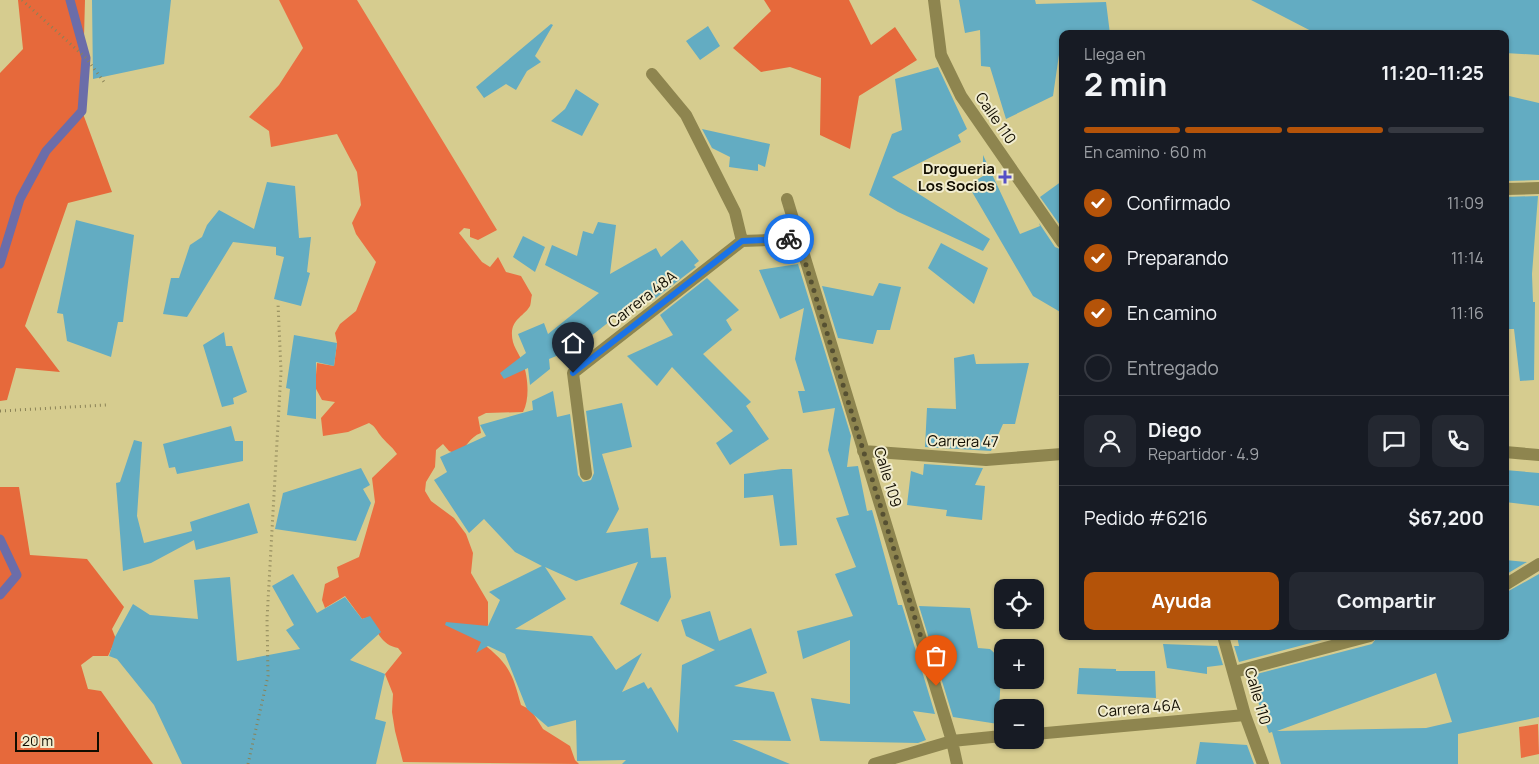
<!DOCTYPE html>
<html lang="es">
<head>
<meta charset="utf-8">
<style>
	body { margin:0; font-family:Manrope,sans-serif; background:#242831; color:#f1f3f6; height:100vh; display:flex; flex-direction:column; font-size:19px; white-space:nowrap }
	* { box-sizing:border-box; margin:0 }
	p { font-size:16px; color:#9ea1a6 }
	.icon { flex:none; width:28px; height:28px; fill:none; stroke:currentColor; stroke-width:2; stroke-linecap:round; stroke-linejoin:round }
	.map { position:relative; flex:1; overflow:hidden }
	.side { position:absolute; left:1059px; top:30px; width:450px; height:610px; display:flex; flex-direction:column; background:#171b24; border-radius:10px; box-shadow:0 1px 4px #0004 }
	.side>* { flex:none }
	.buttons { position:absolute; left:994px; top:579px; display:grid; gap:10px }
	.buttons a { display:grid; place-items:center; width:50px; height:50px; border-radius:10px; background:#171b24; box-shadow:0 1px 4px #0004; font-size:25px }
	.scale { position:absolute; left:15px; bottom:12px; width:84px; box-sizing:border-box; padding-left:5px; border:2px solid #110d00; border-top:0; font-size:14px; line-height:18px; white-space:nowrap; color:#110d00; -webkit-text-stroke:4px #f1ecce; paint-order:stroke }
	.pin { position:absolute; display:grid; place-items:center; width:42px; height:42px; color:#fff; margin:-51px -21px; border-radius:50% 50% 50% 0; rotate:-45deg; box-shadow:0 0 5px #0007 }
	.pin .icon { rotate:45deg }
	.courier { position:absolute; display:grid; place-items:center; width:50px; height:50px; margin:-25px; border:4px solid #1a73e8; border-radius:50%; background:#fff; color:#222; box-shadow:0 1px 6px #0007 }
	.head em { font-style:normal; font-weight:700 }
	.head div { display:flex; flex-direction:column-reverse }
	.head { display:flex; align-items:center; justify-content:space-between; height:85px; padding:0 25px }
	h1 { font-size:32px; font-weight:700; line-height:38px }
	.bar { display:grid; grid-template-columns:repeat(4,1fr); gap:8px 5px; align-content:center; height:60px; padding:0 25px }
	.bar i { height:6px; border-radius:4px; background:#363941 }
	.bar .active { background:#b45309 }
	.bar p { grid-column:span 4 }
	.line { display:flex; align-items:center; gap:12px; padding:0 25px; border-top:1px solid #363941 }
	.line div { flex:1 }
	.round { display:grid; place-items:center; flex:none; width:52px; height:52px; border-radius:10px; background:#242831 }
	ol { padding:0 25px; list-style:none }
	li { display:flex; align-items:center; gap:15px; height:55px }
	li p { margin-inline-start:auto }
	li .icon { padding:5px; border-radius:50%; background:#b45309; color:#fff; stroke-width:4 }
	li:last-child { color:#9ea1a6 }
	li i { width:28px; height:28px; border:2px solid #363941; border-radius:50% }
	.cta { display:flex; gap:10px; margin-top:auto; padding:10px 25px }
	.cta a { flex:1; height:58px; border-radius:10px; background:#b45309; color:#fff; font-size:20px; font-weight:700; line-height:58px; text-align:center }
	.cta a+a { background:#242831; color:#f1f3f6 }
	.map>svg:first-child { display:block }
</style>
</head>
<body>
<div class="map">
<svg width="1539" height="764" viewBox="0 0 1539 764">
	<rect width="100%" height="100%" fill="#d6cc8f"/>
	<!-- green -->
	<path fill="#ea6f42" d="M279,0H357L497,230L478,240L470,237V229L464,228L459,233L482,262L490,267L498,257L506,272L521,276L532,295C531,298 531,304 530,306C524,316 514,318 512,331C511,345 518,351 523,363C528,377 530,399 523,412L486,413L478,417L481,433C469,437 467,448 457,454L449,451L443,444L436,450L435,467L426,482L425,491L431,501L454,518L466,534L473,553L471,573L488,602V625L481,642C509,664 512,672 521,705L531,710L543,729L570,746L575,760L579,764L403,762L395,731L392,712L393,694L385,674L402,653L398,648C381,645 376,630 370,617L362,619L345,596L325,608L322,600L325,584L339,577L337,567L359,557L375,502L372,478L397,454C391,445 386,443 380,435C376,430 376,427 369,423L348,432L323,436L321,418L335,402L322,400L315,387L317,363L334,366L337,343L335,333L340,324L356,311L376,262L356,234L352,223L361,205L357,172L337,134L271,147L269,131L249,117L279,85L303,48Z
		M1538,724L1539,754L1521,758L1519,727Z"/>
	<!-- forest -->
	<path fill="#e6693b" d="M18,0H85L82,111L112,192L68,203L25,326L60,372L16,368L7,400L0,401V73L23,49Z
		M764,0H849L871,45L895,27L917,60L859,96L850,149L820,135L821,78L790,67L761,72L733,48L771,11Z
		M0,487H19L30,555L87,559L124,607L112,629L116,639L108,656H93L81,665L88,689L101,691L153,764H0Z"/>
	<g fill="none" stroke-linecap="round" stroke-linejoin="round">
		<!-- stream -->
		<path stroke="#6b6da9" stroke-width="9" d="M0,264L20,199L46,151L82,111L86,58L70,0
			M0,539L17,575L0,595"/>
	</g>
	<!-- building -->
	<path fill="#63acc2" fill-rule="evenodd" d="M92,0H171L164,64L93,79Z
		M959,0H1035L1036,4L1106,2L1110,34H1062L1053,96L1006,119L990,67L981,66L980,30L965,33Z
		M1251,0H1539V55L1505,53V34H1317Z
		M551,24L553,25L535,56L541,62L527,71L516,90L506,84L484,98L476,87Z
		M708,26L720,46L700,60L686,41Z
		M938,67L967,129L958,135L961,142L892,177L990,239L983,251L898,212L869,195L892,134L902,130L895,79Z
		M576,89L599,104L582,136L551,121L565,109Z
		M1505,95L1539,103V180L1505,181Z
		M702,129L770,144L765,167L758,164V171L729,167L730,157L712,148Z
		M983,155L1020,234L1040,226L1039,223L1055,247L1062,250V313L1033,296L968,185L983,176Z
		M1062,181V228L1040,197Z
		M267,182L295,186L299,238L311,237L307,272L310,273L301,306L274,299L284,257L276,255V247L233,242L187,317L163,314L171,278H179L190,245L202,237L207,225L219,210L254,229Z
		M1538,196L1532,274L1533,302H1535L1534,380L1520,381L1514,329H1505V197Z
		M76,220L134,235L123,322H118L111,357L67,341L63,314L57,313Z
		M598,222L616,225L610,274L656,248L661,257L682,240L699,261L694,265L696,267L652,301L648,291L576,348L549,359L550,369L530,385L528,368L504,379L500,373L526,353L518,334L544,323L548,334L599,293L545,265L552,245L577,256L583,231L593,234Z
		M523,236L545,247L535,272L513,257Z
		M941,243L988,268L974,304L928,268Z
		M798,264L851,436L847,467L858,466L867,511L872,510L898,605H902L935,714L913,711L926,740L918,743L820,741L811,698L850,704V640L803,659L797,631L853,616L835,574L856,567L836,518L849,515L828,450L835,408L803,413L798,391H805L795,359L804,308L780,319L759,270Z
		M707,278L739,310L726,320L732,330L703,354L751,402L746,406L769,439L730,465L716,443L733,431L672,367L657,386L627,356L673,335L660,315Z
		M879,283L901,287L890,330H877L873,344L838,338L822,286L873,296Z
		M224,332L226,346H232L247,392L233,398L234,404L222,407L203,345Z
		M294,335L337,343L334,366L316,362V419L287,415L290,389L286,388Z
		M974,354L976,364L1029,363L1015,424H1003L991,451L925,447L927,408L956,409L954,358Z
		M553,391L557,417L570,414L578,475L583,482L591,480L594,473L586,411L622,403L632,447L602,454L619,509L606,533L648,528L651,558L666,557L671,597L658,622L620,604L638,562L576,581L545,567L566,599L515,629L592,636L616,670L642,653L622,692L644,682L648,689L651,687L678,733L682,665L715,650L686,636L681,620L710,611L719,641L751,628L767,673L734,686L774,692L791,741L732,740L790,764H622L626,760L577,761L576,720L548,727L527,709L505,654L488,646L476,653L481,642L445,625L446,622L488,626L500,600L489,592L542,566L515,552L484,519L469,533L434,480L447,472L440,457L486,436L480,425L533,410L532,401Z
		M231,426L235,441H243V461L177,474L175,467L169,468L163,444Z
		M134,440L142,442L137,516L144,543L192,531L190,522L249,503L258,533L196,550L194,540L151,563L123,571L116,483L120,482Z
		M924,464L983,468L975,485L985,486L982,520L946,516L947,510L907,505L911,471L923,475Z
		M361,468L370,485L363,489L371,503L356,541L275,529L283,493Z
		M782,469H792L797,545L780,546L773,495L744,498V474Z
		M1505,470L1539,473V506L1505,502Z
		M1505,560L1527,562L1505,575Z
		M293,574L317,613L345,597L362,619L370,616L381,632L350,660L385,674L375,719L386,722L376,764H182L154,705L117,659L109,656L115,637L133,604L150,615L198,619L194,580L230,577L237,661L300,649L286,630L294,625L272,586Z
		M1539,574V717L1458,734V764H1281L1272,732L1269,733L1249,676L1372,644L1378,636H1505V593ZM1436,673L1452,722L1426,728L1277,731Z
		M919,606L970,608L978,648L990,649L1002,660L998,724L953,717Z
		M1237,636H1337L1239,662L1234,646H1239Z
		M1163,644L1217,646L1223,665L1207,667V674L1167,668Z
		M1079,668L1116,669V671H1155L1156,698L1077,694Z
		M1200,742L1247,745L1254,764H1196Z"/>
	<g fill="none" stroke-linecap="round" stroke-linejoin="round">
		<!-- path -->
		<path stroke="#8a8257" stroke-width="3" stroke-dasharray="1 4" stroke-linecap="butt" d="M22,0L86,58L104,82
			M0,411L106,405
			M248,764L268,676L267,619L281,371L278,303"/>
		<!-- minor -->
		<path stroke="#8e854f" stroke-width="12" d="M934,0L941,55L961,96L1062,242
			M652,74L686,115L735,212L742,241
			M1505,189L1539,188
			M787,199L952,741L957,764
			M863,451L986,460L1062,454
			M1505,452L1539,455
			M586,474L573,373L742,241L799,239
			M1505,585L1539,564
			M1223,636L1245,715L1263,764
			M1234,672L1370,636
			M1035,734L1245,715
			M874,764L952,741L1002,736"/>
	</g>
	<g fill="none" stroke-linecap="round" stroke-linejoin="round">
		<!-- done -->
		<path stroke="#565032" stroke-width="5" stroke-dasharray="0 9" d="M789,239H798L936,686"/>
		<!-- route -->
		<path stroke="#1a73e8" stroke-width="6" d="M573,373L742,241L789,239"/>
	</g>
	<!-- markers -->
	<path fill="#554fc6" stroke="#f1ecce" stroke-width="2" d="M1002.5 169.5h5v5h5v5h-5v5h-5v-5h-5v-5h5z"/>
	<g text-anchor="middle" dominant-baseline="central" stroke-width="4" stroke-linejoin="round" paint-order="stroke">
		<!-- street labels -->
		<g font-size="15" fill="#110d00" stroke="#f1ecce">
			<text transform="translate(996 118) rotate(55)">Calle 110</text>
			<text transform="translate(642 299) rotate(-38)">Carrera 48A</text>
			<text transform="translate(963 441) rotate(1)">Carrera 47</text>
			<text transform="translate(888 477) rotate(73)">Calle 109</text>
			<text transform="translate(1258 696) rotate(74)">Calle 110</text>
			<text transform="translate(1139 708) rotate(-5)">Carrera 46A</text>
		</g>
		<!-- poi labels -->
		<g font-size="15" font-weight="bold" fill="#110d00" stroke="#f1ecce" text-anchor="end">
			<text x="995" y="168">Drogueria<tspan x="995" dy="17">Los Socios</tspan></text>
		</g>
	</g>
</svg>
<div class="buttons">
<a><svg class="icon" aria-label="locate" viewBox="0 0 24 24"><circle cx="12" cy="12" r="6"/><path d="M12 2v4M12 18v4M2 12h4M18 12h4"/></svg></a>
<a>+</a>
<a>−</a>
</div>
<div class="scale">20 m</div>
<div class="pin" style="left:936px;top:686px;background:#ea580c"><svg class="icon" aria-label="bag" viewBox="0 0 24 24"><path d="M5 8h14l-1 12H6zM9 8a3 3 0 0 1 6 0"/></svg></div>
<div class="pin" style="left:573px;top:373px;background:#1f2937"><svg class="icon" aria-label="home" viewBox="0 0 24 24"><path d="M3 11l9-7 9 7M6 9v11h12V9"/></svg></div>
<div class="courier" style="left:789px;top:239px"><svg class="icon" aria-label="bike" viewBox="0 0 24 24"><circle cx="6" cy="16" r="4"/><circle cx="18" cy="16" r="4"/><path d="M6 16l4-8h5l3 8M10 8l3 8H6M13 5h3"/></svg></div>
<section class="side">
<div class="head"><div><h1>2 min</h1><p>Llega en</p></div><em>11:20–11:25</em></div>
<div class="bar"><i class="active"></i><i class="active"></i><i class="active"></i><i></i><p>En camino · 60 m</p></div>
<ol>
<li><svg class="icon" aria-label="check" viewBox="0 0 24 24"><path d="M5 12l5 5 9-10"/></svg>Confirmado<p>11:09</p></li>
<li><svg class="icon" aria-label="check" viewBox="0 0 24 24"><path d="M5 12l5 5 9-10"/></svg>Preparando<p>11:14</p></li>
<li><svg class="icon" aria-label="check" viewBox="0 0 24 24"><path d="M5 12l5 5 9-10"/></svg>En camino<p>11:16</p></li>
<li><i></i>Entregado</li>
</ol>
<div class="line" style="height:90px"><a class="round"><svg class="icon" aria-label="person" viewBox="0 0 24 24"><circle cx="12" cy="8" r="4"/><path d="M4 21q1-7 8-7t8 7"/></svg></a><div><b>Diego</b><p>Repartidor · 4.9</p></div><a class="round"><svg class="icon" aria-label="chat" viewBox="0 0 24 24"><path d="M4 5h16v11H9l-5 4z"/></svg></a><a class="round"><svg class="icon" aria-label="phone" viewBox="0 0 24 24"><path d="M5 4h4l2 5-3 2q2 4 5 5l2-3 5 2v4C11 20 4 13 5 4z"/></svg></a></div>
<div class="line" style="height:65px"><div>Pedido #6216</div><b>$67,200</b></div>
<div class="cta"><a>Ayuda</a><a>Compartir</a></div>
</section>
</div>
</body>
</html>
